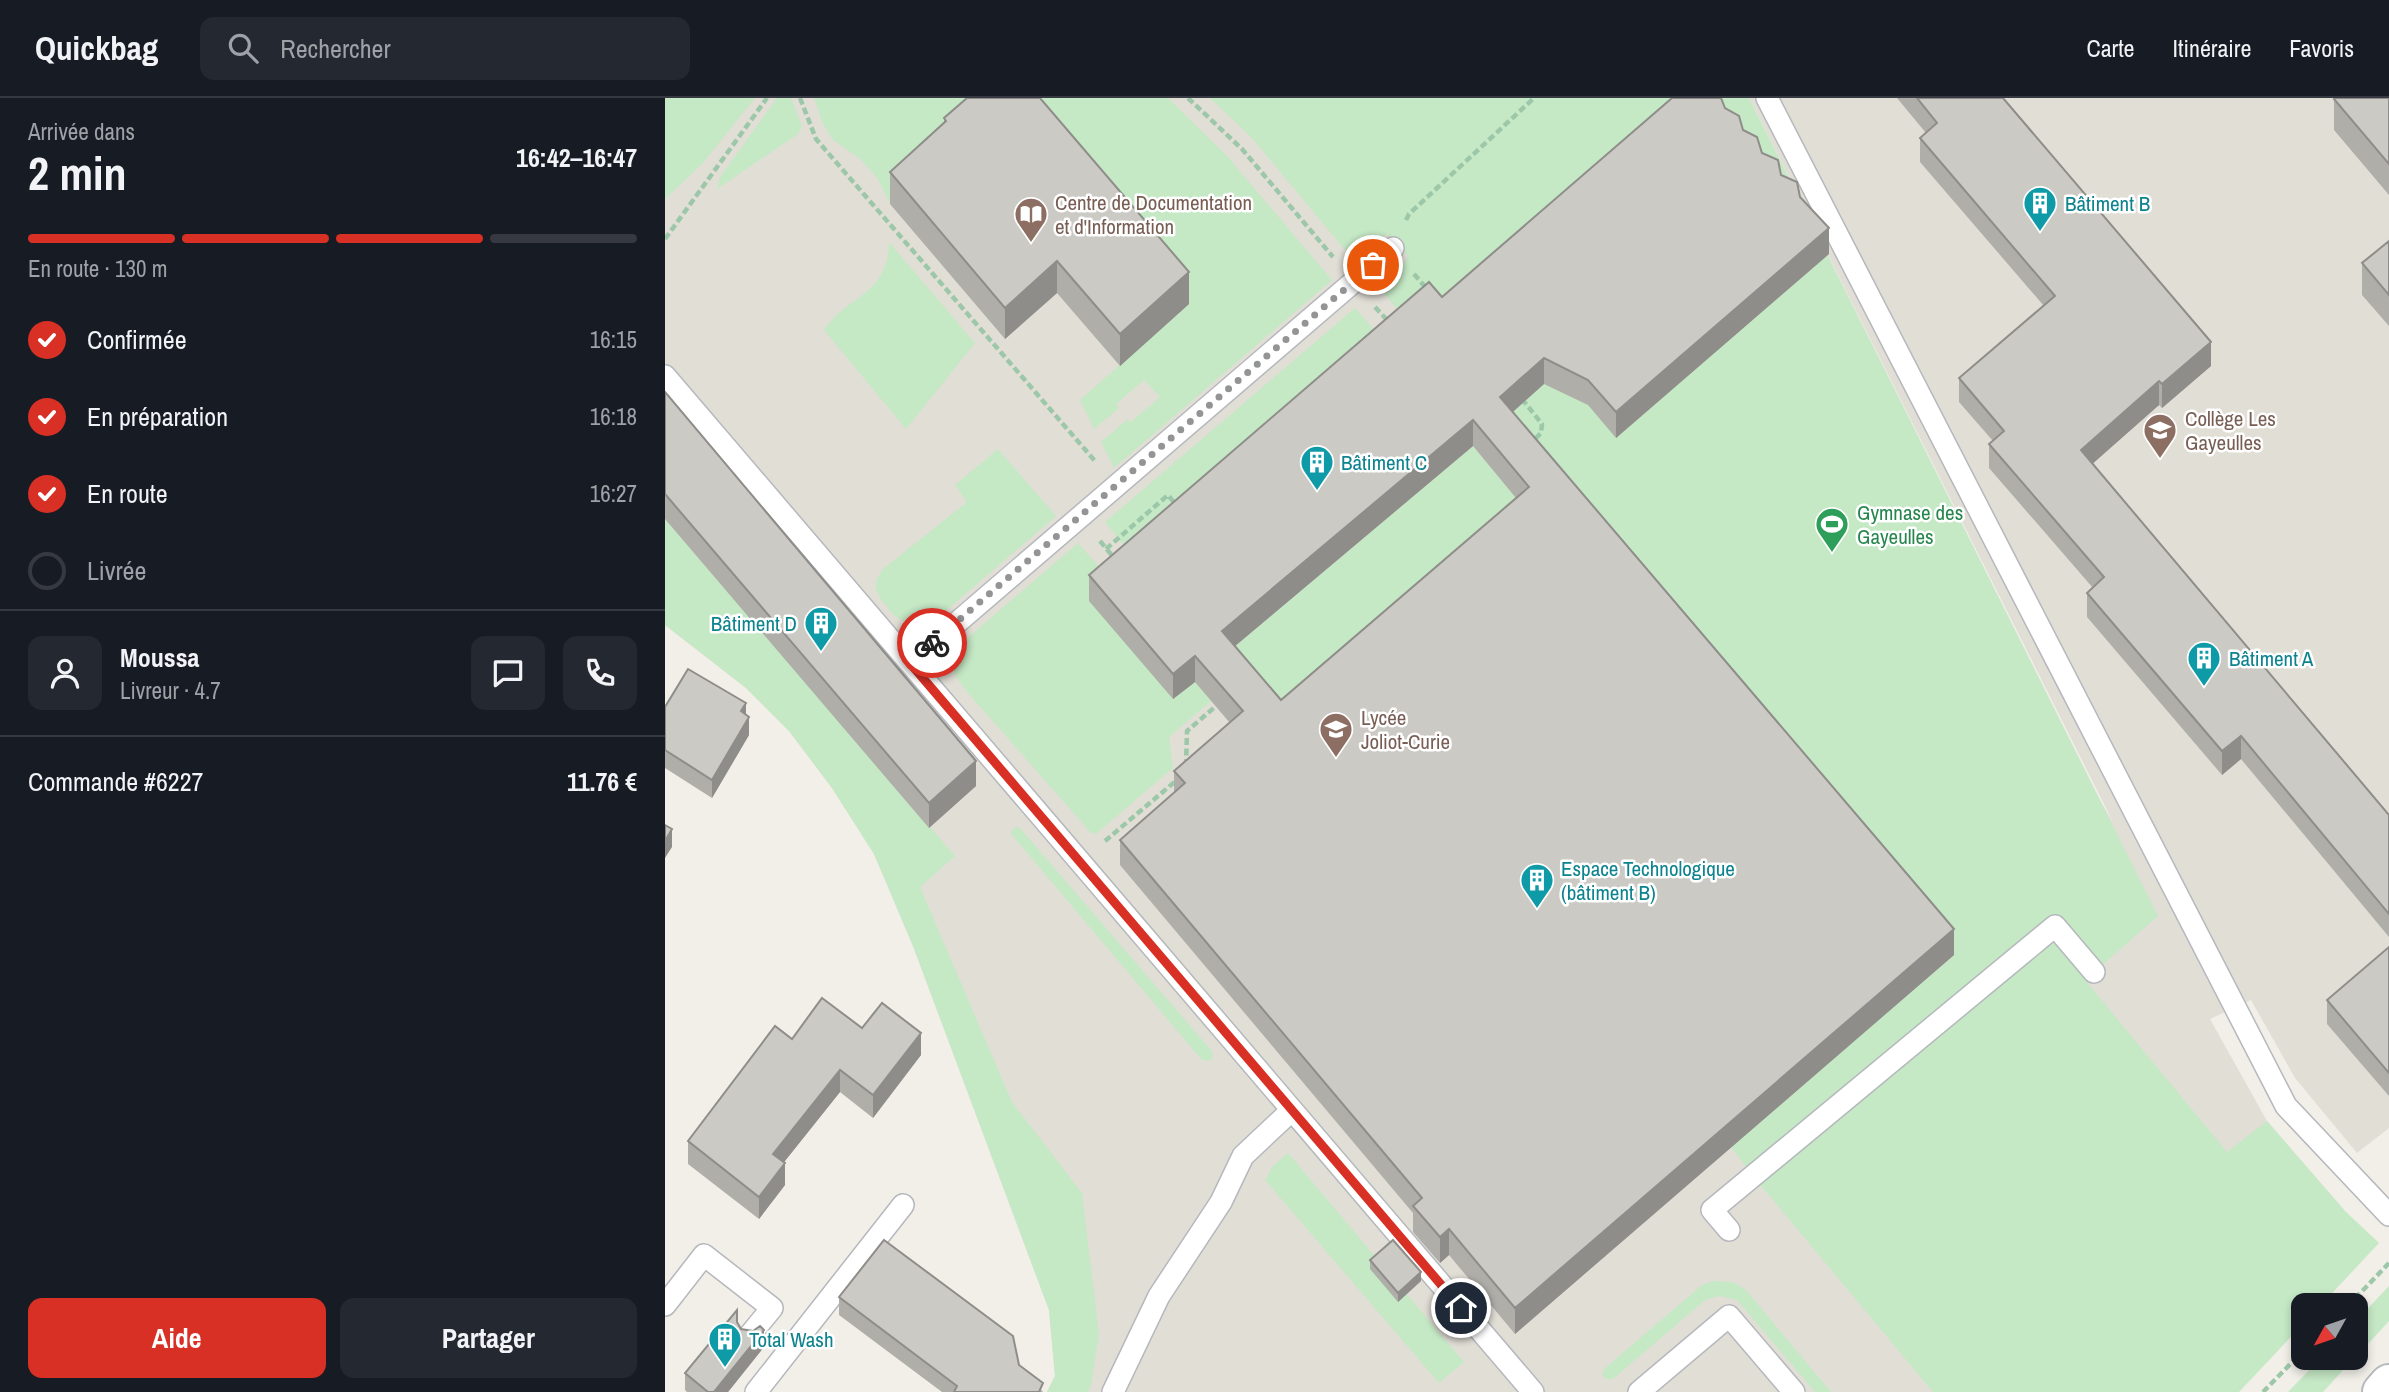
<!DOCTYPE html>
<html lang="fr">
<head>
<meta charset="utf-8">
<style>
	body { margin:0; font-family:"Archivo Narrow",sans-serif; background:#242831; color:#f1f3f6; height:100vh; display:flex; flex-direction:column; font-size:26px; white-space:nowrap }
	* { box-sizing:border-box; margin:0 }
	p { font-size:23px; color:#9ea1a6 }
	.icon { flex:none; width:38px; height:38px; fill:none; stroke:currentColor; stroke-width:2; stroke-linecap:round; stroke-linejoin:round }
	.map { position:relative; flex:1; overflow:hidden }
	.sheet { display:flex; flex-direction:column; background:#171b24; width:665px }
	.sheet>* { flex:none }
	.needle { width:46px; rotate:230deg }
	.controls { position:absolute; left:1626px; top:1195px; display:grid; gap:14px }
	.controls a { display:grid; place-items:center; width:77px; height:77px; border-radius:14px; background:#171b24; box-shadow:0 4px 10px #0003; font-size:35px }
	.pin { position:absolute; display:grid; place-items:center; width:60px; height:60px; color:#fff; margin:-30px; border:4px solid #fff; border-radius:50%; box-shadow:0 2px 7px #0007 }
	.courier { position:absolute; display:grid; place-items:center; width:70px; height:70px; margin:-35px; border:5px solid #d93025; border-radius:50%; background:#fff; color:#222; box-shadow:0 2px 9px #0007 }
	.overview em { font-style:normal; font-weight:800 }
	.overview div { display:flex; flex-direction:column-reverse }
	.overview { display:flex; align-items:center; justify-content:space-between; height:119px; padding:0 28px }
	h1 { font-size:46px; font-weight:800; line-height:52px }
	.bar { display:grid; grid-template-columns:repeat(4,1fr); gap:10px 7px; align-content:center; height:84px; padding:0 28px }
	.bar i { height:9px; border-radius:5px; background:#363941 }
	.bar .current { background:#d93025 }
	.bar p { grid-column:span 4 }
	.line { display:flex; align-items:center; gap:18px; padding:0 28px; border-top:2px solid #363941 }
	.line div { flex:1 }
	.round { display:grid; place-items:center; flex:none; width:74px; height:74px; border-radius:14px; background:#242831 }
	ol { padding:0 28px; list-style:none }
	li { display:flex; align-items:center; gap:21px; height:77px }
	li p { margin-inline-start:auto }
	li .icon { padding:7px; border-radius:50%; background:#d93025; color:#fff; stroke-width:4 }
	li:last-child { color:#9ea1a6 }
	li i { width:38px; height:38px; border:4px solid #363941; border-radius:50% }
	.button { display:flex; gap:14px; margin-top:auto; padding:14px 28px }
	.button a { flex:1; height:80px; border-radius:14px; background:#d93025; color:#fff; font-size:28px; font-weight:800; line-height:80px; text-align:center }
	.button a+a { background:#242831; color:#f1f3f6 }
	header { display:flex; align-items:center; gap:42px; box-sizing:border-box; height:98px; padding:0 35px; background:#171b24; border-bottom:2px solid #363941 }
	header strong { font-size:33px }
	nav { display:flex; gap:38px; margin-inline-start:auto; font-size:24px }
	.search { width:490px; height:63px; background:#242831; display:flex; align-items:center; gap:18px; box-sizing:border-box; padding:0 24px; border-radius:14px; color:#9ea1a6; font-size:26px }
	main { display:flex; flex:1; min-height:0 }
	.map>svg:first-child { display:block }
</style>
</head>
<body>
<header>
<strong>Quickbag</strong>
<div class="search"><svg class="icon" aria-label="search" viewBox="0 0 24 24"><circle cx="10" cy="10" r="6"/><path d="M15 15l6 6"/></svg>Rechercher</div>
<nav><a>Carte</a><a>Itinéraire</a><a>Favoris</a></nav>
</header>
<main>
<section class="sheet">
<div class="overview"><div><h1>2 min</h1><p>Arrivée dans</p></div><em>16:42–16:47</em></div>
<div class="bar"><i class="current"></i><i class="current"></i><i class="current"></i><i></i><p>En route · 130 m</p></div>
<ol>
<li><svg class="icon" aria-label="check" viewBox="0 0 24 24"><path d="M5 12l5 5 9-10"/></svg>Confirmée<p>16:15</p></li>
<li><svg class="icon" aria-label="check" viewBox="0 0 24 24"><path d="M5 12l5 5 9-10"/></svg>En préparation<p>16:18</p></li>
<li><svg class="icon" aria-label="check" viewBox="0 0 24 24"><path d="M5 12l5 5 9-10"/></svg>En route<p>16:27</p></li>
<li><i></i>Livrée</li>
</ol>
<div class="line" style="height:126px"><a class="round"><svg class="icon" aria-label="person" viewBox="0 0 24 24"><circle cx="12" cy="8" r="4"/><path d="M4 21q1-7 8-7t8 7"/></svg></a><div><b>Moussa</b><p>Livreur · 4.7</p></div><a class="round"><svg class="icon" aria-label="chat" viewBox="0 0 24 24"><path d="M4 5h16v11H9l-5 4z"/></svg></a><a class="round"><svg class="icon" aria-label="phone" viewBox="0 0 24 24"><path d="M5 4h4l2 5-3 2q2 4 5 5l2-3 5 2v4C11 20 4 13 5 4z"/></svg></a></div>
<div class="line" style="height:91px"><div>Commande #6227</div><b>11.76 €</b></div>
<div class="button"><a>Aide</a><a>Partager</a></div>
</section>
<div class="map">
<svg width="1724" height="1294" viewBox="0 0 1724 1294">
	<rect width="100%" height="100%" fill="#f1efe8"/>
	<!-- education -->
	<path fill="#e1ded6" d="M0,0H1013L1448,724L1084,0H1724V1030L1692,1055L1630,980L1586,902L1545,921L1602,1023L1680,1113L1467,1294H382L390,1278L384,1212L248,848L209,756L167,690L124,633L81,590L0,527Z"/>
	<!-- green -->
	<path fill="#c5e8c5" d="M0,0H90L38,65L0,101Z
		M112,0H126L137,28L133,36L52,91L55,79Z
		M149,0H339L225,106L213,81L195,61L167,41L158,26Z
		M348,0H503L562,58L667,182L449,370L436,344L463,321L466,324L495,299L479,282L451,306L454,310L429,331L415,302L524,206Z
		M545,0H1084L1493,818L1420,882L1562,1054L1602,1023L1680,1113L1714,1145L1656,1207L1638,1208V1226L1574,1294H1268L1088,1078L1066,1049L1289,857L715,191L734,174L743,158L722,136L690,164L586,39Z
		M224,144L310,245L241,331L159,232C183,196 223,198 224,144Z
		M690,210L722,246L471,462L440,424Z
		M808,348L864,415L616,628L557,559Z
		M333,351L391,418L270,522C249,531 235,526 222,509C211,495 206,487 218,471L302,404L290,387Z
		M0,421L290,758L255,789L347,1004L417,1095L434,1236L426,1287L423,1294H382L390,1278L384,1212L248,848L209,756L167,690L124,633L81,590L0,527Z
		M413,445L447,483L508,601L530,583L546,603L504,639L508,670L432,735L427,736L303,595C291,579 279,568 292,549Z
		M350,729L355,730L546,952L548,957L546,962L541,963L536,961L347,737L346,734Z
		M623,1055L799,1264L774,1285L600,1082L607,1069Z
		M1048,1183L1068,1184L1081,1192L1166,1294H1150L1072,1202L1054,1198L1040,1202L948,1281H941L937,1277L939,1271L1037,1187Z
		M1724,1188V1223L1691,1259V1223Z
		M1656,1260H1689L1658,1294H1623Z"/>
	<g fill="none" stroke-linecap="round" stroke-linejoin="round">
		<defs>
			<path id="lane" d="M1102,0L1621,1008L1724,1117
				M0,278L868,1294
				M245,565L728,150
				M1064,1132L1047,1112L1390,828L1429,874
				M0,1207L39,1157L107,1210L84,1238
				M91,1294L238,1107
				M448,1294L494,1198L556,1104L578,1058L627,1012
				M974,1294L1064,1218L1129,1294"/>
			<path id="secondary" d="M1717,1294L1724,1286"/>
		</defs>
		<!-- lane casing -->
		<use href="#lane" stroke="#b5b8bc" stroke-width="24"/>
		<!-- secondary casing -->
		<use href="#secondary" stroke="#b6babf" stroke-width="42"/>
		<!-- path -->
		<path stroke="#9cc7a9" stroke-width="4.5" stroke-dasharray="7 3.5" stroke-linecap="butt" d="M135,0L151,41L430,363
			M523,0L577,51L668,159
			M741,122L744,116L869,0
			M0,141L102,0
			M749,176L762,191
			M710,209L723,223
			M857,301L877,326L876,335L868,343
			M435,443L450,461
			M441,451L503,397L511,407
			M521,668L522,633L551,608
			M440,743L513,681
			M1683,1208L1724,1165
			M1598,1294L1638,1253"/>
		<!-- lane -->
		<use href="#lane" stroke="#fff" stroke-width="21"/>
		<!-- secondary -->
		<use href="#secondary" stroke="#fff" stroke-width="38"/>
	</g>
	<!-- wall -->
	<path fill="#afaea9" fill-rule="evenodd" d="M1232,0H1338L1546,268L1497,310L1494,307L1427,366L1724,717V839L1576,661L1557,677L1422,519V495L1428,490L1324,370V346L1328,343L1294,304V280L1379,208L1255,64V40L1261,35Z
		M1724,0V97L1669,32V1Z
		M1060,10L1135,99L1164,156L951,340L923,307L879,286L848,314L1289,857L850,1236L784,1157L775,1165L748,1134V1115L455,767V742L509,695V673L565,625L530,584L508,601L424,503V477L777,199ZM808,348L851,400L616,602L570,548Z
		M279,20L524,206L455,268L392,195L340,241L225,106V74L279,25Z
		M1724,143V228L1697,197V165Z
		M0,294L311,688L264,730L0,421Z
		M0,609L81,617L84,637L47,700L0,670Z
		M1724,849V998L1662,926V902Z
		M197,930L256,957L208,1020L175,994L119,1064L120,1087L94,1121L23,1066V1043L127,941Z
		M705,1162L756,1183L733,1204L705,1171Z
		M174,1199L354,1267L378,1294H277L174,1217Z
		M72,1224L76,1231L99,1249L63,1294H22L20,1292V1275Z"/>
	<!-- shaded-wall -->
	<path fill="#8f8d8a" d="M1164,130V156L951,340V314Z
		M392,163V195L340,241V210Z
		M524,174V206L455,268V236Z
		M1546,244V268L1497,310V286Z
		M879,260V286L835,325V299Z
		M1494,283V307L1416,376V352Z
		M808,322V348L557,559V533Z
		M530,558V584L508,601V576Z
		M81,605V623L76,613Z
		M84,619V637L47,700V682Z
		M1576,638V661L1557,677V653Z
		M311,663V688L264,730V705Z
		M7,731V749L0,760V743Z
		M1289,831V857L850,1236V1210Z
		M256,935V957L208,1020V997Z
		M175,972V994L108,1078V1056Z
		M120,1065V1087L94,1121V1099Z
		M784,1131V1157L775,1165V1139Z
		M756,1174V1183L733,1204V1195Z
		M99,1232V1249L63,1294H49Z"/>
	<!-- building -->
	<path fill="#cccac5" stroke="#8f8d8a" stroke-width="2" fill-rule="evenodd" d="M302,0H375L524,174L455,236L392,163L340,210L225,74L281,23L279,20Z
		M1007,0H1056L1060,10L1074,18L1078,32L1092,39L1097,55L1113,62L1116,77L1132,84L1135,99L1164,130L951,314L923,282L879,260L835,299L1289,831L850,1210L784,1131L775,1139L748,1108L757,1100L455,742L520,685L509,673L578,613L530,558L508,576L424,477L764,184L777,199ZM808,322L864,389L616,602L557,533Z
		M1252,0H1338L1546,244L1497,286L1494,283L1416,352L1724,717V816L1576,638L1557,653L1422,495L1439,479L1324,346L1339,333L1294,280L1390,198L1255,40L1272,25Z
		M1670,0H1724V66L1669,1Z
		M1724,143V197L1697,165Z
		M0,294L311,663L264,705L0,396Z
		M23,571L81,605L76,613L84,619L47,682L0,652V609Z
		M0,727L7,731L0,743Z
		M1724,849V975L1662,902Z
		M157,900L197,930L217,905L256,935L208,997L175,972L108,1056L120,1065L94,1099L23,1043L110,928L127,941Z
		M219,1142L348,1238L354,1267L378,1285L374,1294H289L292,1288L174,1199Z
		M728,1142L756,1174L733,1195L705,1162Z
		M72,1212V1224L76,1231L88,1233L95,1228L99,1232L49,1294H43L20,1275Z"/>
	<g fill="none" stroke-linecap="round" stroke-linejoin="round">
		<!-- done -->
		<path stroke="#929495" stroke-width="7" stroke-dasharray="0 12.6" d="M267,545L708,167"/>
		<!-- route -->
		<path stroke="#d93025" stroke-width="9" d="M267,545L245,565L796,1210"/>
	</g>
	<!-- icons -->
	<defs>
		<symbol id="building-pin" viewBox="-11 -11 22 30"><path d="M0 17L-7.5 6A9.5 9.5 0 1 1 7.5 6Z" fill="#0f9aa8" stroke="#fff"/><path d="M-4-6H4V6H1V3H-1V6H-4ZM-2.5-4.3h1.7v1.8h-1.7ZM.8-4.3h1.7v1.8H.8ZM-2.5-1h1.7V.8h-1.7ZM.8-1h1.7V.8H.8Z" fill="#fff"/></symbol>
		<symbol id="library-pin" viewBox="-11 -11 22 30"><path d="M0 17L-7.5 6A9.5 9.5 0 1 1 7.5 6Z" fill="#8d6e63" stroke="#fff"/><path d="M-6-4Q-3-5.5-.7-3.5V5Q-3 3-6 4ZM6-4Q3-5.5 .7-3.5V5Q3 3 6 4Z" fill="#fff"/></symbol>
		<symbol id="school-pin" viewBox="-11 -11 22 30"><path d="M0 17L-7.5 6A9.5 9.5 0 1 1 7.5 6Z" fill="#8d6e63" stroke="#fff"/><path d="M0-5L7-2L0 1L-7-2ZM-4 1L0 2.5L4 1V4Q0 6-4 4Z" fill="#fff"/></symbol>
		<symbol id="stadium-pin" viewBox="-11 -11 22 30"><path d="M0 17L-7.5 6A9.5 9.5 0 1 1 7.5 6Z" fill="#2e9e5b" stroke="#fff"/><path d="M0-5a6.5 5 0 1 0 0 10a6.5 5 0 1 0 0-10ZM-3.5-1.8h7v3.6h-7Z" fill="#fff"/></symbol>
	</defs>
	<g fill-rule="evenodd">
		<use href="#building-pin" x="1356" y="86" width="38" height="52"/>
		<use href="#library-pin" x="347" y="97" width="38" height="52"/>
		<use href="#school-pin" x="1476" y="313" width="38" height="52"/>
		<use href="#building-pin" x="633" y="345" width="38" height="52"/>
		<use href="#stadium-pin" x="1148" y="407" width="38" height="52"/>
		<use href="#building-pin" x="137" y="506" width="38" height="52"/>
		<use href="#building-pin" x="1520" y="541" width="38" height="52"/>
		<use href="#school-pin" x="652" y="612" width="38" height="52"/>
		<use href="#building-pin" x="853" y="763" width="38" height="52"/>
		<use href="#building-pin" x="41" y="1222" width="38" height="52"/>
	</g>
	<g text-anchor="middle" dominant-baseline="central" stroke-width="5" stroke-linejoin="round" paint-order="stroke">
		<!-- education labels -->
		<g font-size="21" fill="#785e54" stroke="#fff" text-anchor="start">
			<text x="390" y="104">Centre de Documentation<tspan x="390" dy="24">et d'Information</tspan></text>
			<text x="1520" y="320">Collège Les<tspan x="1520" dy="24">Gayeulles</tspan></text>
			<text x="696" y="619">Lycée<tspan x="696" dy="24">Joliot-Curie</tspan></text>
		</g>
		<!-- culture labels -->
		<g font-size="21" fill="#0d838f" stroke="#fff" text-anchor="start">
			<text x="1400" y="105">Bâtiment B</text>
			<text x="676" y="364">Bâtiment C</text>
			<text x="132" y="525" text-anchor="end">Bâtiment D</text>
			<text x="1564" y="560">Bâtiment A</text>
			<text x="896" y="770">Espace Technologique<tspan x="896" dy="24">(bâtiment B)</tspan></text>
			<text x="84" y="1241">Total Wash</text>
		</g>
		<!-- leisure labels -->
		<g font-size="21" fill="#27864d" stroke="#fff" text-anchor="start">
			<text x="1192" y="414">Gymnase des<tspan x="1192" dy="24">Gayeulles</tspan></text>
		</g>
	</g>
</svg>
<div class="controls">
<a><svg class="needle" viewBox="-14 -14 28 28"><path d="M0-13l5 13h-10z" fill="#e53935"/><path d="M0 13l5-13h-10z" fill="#9ea1a6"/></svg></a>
</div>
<div class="pin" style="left:708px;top:167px;background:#ea580c"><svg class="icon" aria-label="bag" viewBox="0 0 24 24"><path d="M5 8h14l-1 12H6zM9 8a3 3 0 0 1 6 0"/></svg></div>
<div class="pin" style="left:796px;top:1210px;background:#1f2937"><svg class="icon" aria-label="home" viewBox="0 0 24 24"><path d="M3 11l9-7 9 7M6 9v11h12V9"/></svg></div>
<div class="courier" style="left:267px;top:545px"><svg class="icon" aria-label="bike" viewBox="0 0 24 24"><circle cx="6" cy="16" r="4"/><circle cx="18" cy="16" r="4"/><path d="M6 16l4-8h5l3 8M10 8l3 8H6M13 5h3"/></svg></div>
</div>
</main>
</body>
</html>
